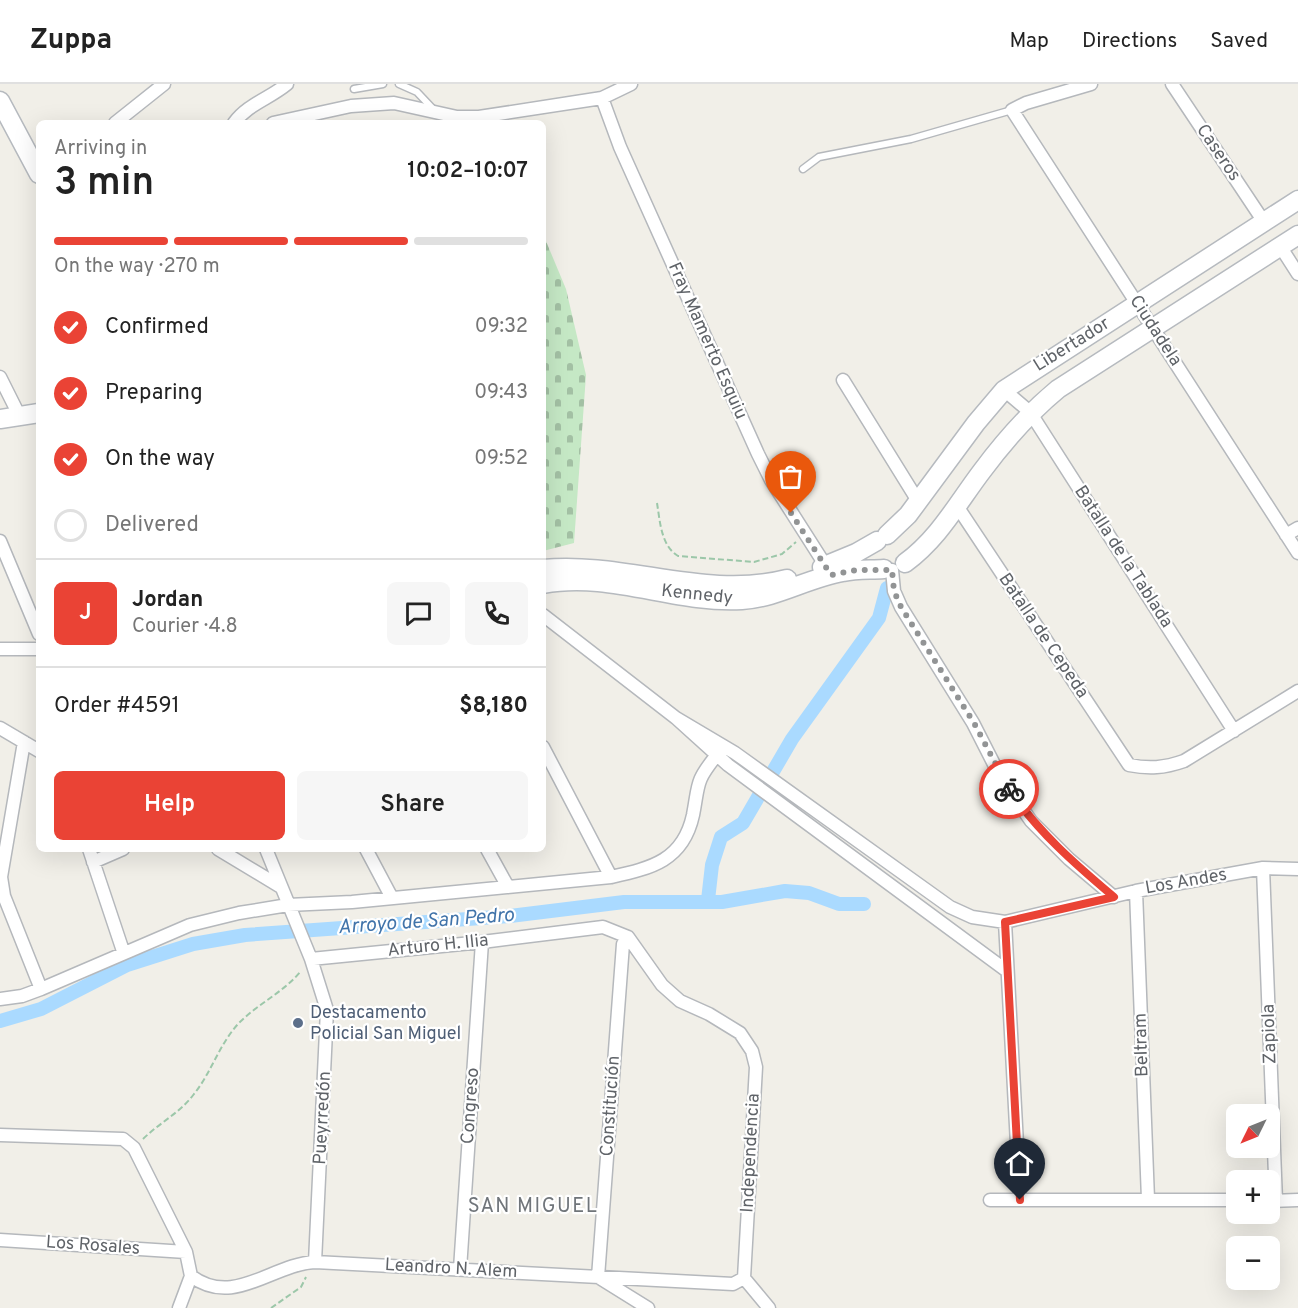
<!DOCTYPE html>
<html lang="en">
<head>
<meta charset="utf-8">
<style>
	body { margin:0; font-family:Overpass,sans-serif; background:#f6f6f6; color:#222; height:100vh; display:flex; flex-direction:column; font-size:22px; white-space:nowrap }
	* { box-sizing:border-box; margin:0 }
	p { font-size:20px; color:#767676 }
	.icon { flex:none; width:33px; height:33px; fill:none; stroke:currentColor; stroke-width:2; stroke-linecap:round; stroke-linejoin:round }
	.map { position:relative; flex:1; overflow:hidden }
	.drawer { position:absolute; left:36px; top:36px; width:510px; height:732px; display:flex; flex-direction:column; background:#fff; border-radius:9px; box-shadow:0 6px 24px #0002 }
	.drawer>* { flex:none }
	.needle { width:39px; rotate:227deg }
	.controls { position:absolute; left:1226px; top:1020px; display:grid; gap:12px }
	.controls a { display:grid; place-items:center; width:54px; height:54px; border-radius:9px; background:#fff; box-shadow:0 6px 24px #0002; font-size:30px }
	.pin { position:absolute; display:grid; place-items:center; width:51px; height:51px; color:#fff; margin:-62px -26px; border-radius:50% 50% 50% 0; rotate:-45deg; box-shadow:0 0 6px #0007 }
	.pin .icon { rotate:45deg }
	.courier { position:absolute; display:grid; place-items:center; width:60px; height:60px; margin:-30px; border:4px solid #ea4335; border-radius:50%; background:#fff; color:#222; box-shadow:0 2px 8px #0007 }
	.head em { font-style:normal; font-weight:600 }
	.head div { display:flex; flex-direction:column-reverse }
	.head { display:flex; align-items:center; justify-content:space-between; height:102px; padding:0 18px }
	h1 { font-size:39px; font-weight:600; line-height:45px }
	.bar { display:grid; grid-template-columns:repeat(4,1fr); gap:9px 6px; align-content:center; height:72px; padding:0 18px }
	.bar i { height:8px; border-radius:4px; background:#e0e0e0 }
	.bar .current { background:#ea4335 }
	.bar p { grid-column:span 4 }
	.line { display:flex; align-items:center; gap:15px; padding:0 18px; border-top:2px solid #e0e0e0 }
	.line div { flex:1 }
	.round { display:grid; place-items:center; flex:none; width:63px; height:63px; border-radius:9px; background:#f6f6f6 }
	ol { padding:0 18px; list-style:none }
	li { display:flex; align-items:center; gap:18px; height:66px }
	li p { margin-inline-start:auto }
	li .icon { padding:6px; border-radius:50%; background:#ea4335; color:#fff; stroke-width:4 }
	li:last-child { color:#767676 }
	li i { width:33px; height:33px; border:3px solid #e0e0e0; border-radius:50% }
	.primary-button { display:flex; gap:12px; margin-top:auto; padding:12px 18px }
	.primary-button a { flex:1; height:69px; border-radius:9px; background:#ea4335; color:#fff; font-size:24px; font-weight:600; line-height:69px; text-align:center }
	.primary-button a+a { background:#f6f6f6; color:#222 }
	header { display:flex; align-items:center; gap:36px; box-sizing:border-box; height:84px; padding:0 30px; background:#fff; border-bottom:2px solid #e0e0e0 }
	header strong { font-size:28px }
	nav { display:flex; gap:33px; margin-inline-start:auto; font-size:21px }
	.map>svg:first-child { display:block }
</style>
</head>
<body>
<header>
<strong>Zuppa</strong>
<nav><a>Map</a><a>Directions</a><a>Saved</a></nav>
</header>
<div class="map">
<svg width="1298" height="1224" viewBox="0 0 1298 1224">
	<defs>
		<pattern id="cemetery-stones" width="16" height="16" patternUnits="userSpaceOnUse" patternTransform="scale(1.5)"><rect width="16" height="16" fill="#c5e8c5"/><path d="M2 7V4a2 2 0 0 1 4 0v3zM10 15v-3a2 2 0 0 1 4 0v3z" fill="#a3c0a4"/></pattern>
	</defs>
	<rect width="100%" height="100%" fill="#f1efe8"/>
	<!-- cemetery -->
	<path fill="url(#cemetery-stones)" d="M543,150L566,205L586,291L574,459L543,467Z"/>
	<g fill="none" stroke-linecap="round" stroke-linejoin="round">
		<!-- canal -->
		<path stroke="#aadaff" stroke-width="14" d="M708,816L712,781L721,753L743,739L792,655L879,534L887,504
			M0,937L41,925L127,881L193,860L245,851L510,832L624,818H722L785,807L809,809L839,820H864"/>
		<defs>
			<path id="lane" d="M399,0L417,8L434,26
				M354,5L383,0
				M803,85L819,73L911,55L1012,26"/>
			<path id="street" d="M1091,0L1026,19L1012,26L1298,469
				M1172,0L1264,138
				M602,14L620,63L758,370L771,396L829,487
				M115,39L164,0
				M234,39C248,20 269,15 287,0
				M273,39L351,22L394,19L457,33H479L602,14L631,0
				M1280,162L1298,190
				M0,293L19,331
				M843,296L918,417
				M1004,306L1030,328L1234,647
				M957,422L1129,681C1149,685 1164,684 1184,677L1298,607
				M1286,451L1298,444
				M0,457L39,550
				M892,486L894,507L901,523L973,639L1001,694L1031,737L1069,775L1114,813
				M543,531L676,634L728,681L1007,887
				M0,565H39
				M676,634L735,669L950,823L972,833L1005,838L1136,807L1263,784L1298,785
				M0,644L39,667
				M24,658L1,793L4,812L41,905L190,841L239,829L288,821L352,818L611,793C651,784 683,777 693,731C699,700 695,698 716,672
				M543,663L611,793
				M89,765L123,867
				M218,765L281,803
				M266,765L311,875L327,926L315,1178
				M366,765L392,814
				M487,765L508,803
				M93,778L123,765
				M1263,784L1276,1117
				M1136,807L1148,1115
				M1005,838L1020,1116
				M628,853L623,860L598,1193L648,1224
				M311,875L482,858L603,843L628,853L662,901L680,917L709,930L740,949L752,967L756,983L744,1194
				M0,915L22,912L41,905
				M0,1051L123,1055L134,1064L186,1168L191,1192C234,1224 272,1180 315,1178L733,1200L744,1194
				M990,1116H1236
				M1270,1117L1298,1116
				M0,1156L186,1168
				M460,1185L482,858
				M744,1194L769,1224
				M179,1224L191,1192"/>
			<path id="secondary" d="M0,17L39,90
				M0,335L39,329
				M887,451L908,431L976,339L1004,306L1298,116
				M905,479C939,454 957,420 982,387C1005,356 1029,329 1058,305L1298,151
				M822,483L856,469L877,457
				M543,485C625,477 706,516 787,495
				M543,500C610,487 675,520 742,516C777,514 808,494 843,488C856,485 870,486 884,485"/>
		</defs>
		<!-- lane casing -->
		<use href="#lane" stroke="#b5b8bc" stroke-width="9"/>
		<!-- street casing -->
		<use href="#street" stroke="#b5b8bc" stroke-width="15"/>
		<!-- secondary casing -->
		<use href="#secondary" stroke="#b6babf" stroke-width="21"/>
		<!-- path -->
		<path stroke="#9cc7a9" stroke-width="2" stroke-dasharray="6 3" stroke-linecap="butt" d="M657,419C660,437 661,462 678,472L754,478L782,470L796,458
			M143,1055C159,1039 180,1029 194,1010C211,989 219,961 238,940C257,920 283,909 301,887
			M271,1224L301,1203L306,1193"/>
		<!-- lane -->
		<use href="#lane" stroke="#fff" stroke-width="6"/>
		<!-- street -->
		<use href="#street" stroke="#fff" stroke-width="12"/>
		<!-- secondary -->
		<use href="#secondary" stroke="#fff" stroke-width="18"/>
	</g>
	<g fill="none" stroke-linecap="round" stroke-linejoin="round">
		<!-- done -->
		<path stroke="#929495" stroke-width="6" stroke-dasharray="0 10.8" d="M791,429L831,491L857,486H892L894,507L901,523L974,639L1009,705"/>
		<!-- route -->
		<path stroke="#ea4335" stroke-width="8" d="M1009,705C1038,748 1075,780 1114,813L1005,838L1020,1116"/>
	</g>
	<!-- markers -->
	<circle fill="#5c6f8a" stroke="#fff" stroke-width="2" cx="298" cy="939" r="6"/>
	<g text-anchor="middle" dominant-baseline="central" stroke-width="4.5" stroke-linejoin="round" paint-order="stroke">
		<!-- street labels -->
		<g font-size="18" fill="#5f6368" stroke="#fff">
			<text transform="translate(1218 69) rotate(56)">Caseros</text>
			<text transform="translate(1155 247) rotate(57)">Ciudadela</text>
			<text transform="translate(707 257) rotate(66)">Fray Mamerto Esquiu</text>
			<text transform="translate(1072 261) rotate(-32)">Libertador</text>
			<text transform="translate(1123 473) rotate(57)">Batalla de la Tablada</text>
			<text transform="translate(697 511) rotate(6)">Kennedy</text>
			<text transform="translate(1043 552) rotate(56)">Batalla de Cepeda</text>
			<text transform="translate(1186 798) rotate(-10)">Los Andes</text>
			<text transform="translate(438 862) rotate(-6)">Arturo H. Ilia</text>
			<text transform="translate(1270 950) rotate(-92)">Zapiola</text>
			<text transform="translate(1142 961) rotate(-92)">Beltram</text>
			<text transform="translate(471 1022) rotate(-86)">Congreso</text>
			<text transform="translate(611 1022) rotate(-86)">Constitución</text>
			<text transform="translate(323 1034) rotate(-87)">Pueyrredón</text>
			<text transform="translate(751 1069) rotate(-87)">Independencia</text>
			<text transform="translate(93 1162) rotate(4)">Los Rosales</text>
			<text transform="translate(451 1185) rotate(3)">Leandro N. Alem</text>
		</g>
		<!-- service labels -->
		<g font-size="18" fill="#4e5e75" stroke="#fff" text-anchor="start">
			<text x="310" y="929">Destacamento<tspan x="310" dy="21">Policial San Miguel</tspan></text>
		</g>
		<!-- water labels -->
		<g font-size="20" font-style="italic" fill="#4174aa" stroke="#fff">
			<text transform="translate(426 838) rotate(-4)">Arroyo de San Pedro</text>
		</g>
		<!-- neighbourhood labels -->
		<g font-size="20" letter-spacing="1.5" fill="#70757a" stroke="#fff">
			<text x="533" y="1123">SAN MIGUEL</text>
		</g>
	</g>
</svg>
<div class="controls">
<a><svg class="needle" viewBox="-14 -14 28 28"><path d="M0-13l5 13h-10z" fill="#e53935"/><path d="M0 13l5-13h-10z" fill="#767676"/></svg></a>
<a>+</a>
<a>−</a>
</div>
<div class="pin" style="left:791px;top:429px;background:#ea580c"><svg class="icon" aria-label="bag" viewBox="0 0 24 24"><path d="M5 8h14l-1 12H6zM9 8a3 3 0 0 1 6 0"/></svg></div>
<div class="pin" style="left:1020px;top:1116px;background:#1f2937"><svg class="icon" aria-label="home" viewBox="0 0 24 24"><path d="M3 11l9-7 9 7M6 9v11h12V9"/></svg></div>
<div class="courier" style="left:1009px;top:705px"><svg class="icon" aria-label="bike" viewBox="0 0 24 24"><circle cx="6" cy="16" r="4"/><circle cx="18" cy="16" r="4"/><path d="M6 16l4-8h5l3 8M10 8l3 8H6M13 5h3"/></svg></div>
<section class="drawer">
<div class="head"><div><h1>3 min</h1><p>Arriving in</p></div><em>10:02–10:07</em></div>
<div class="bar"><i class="current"></i><i class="current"></i><i class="current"></i><i></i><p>On the way · 270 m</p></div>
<ol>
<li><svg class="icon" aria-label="check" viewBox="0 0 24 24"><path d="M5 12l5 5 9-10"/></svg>Confirmed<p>09:32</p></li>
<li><svg class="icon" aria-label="check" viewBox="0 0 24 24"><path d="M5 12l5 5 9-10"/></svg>Preparing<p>09:43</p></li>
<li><svg class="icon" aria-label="check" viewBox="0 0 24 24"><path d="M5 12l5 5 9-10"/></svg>On the way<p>09:52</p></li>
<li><i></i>Delivered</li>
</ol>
<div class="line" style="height:108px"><b class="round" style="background:#ea4335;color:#fff">J</b><div><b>Jordan</b><p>Courier · 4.8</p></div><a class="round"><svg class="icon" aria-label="chat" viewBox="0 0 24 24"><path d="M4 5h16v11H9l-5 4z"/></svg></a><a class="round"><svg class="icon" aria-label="phone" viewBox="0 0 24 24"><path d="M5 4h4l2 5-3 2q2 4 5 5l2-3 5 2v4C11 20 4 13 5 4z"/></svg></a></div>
<div class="line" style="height:78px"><div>Order #4591</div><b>$8,180</b></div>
<div class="primary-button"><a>Help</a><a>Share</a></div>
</section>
</div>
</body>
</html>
